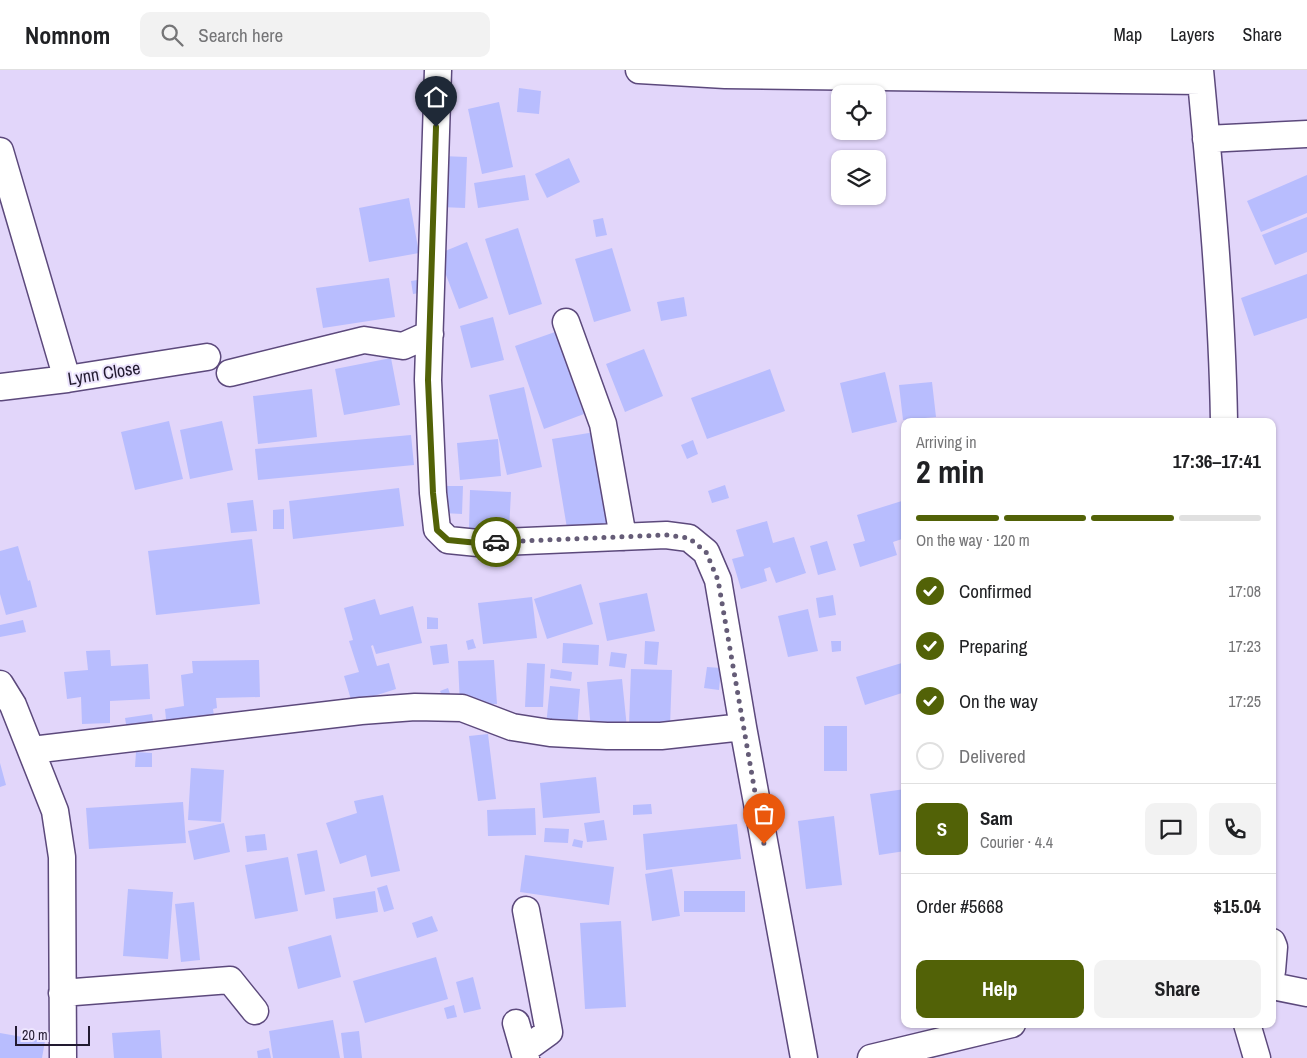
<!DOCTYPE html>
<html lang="en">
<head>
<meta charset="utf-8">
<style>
	body { margin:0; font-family:"Archivo Narrow",sans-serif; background:#f2f2f2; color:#202124; height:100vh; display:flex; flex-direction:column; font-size:19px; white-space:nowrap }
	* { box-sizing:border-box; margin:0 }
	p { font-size:16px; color:#757577 }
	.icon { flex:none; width:28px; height:28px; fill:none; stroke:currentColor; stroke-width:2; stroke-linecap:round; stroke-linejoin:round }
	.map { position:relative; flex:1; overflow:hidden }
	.side { position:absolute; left:901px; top:348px; width:375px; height:610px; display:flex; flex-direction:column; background:#fff; border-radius:10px; box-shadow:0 1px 4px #0004 }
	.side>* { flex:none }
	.buttons { position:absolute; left:831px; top:15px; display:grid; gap:10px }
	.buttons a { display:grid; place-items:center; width:55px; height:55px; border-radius:10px; background:#fff; box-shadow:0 1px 4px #0004; font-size:25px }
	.scale { position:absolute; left:15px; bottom:12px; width:75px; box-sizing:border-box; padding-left:5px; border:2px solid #221a30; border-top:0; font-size:14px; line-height:18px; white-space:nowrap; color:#221a30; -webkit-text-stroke:4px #ede5fe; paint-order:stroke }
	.pin { position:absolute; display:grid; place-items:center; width:42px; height:42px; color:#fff; margin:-51px -21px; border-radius:50% 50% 50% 0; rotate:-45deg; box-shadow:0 0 5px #0007 }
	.pin .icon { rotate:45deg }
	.courier { position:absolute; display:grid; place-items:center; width:50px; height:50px; margin:-25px; border:4px solid #526207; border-radius:50%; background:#fff; color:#222; box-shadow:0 1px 6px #0007 }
	.head em { font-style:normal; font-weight:700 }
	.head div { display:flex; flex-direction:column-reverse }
	.head { display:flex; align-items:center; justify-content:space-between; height:85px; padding:0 15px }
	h1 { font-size:32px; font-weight:700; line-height:38px }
	.bar { display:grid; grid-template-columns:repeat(4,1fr); gap:8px 5px; align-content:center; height:60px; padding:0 15px }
	.bar i { height:6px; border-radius:4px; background:#e0e0e0 }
	.bar .on { background:#526207 }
	.bar p { grid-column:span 4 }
	.line { display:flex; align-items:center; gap:12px; padding:0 15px; border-top:1px solid #e0e0e0 }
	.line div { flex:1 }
	.round { display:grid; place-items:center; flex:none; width:52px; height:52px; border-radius:10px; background:#f2f2f2 }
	ol { padding:0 15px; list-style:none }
	li { display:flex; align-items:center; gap:15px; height:55px }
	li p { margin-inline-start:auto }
	li .icon { padding:5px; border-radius:50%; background:#526207; color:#fff; stroke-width:4 }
	li:last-child { color:#757577 }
	li i { width:28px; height:28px; border:2px solid #e0e0e0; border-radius:50% }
	.cta { display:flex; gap:10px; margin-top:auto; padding:10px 15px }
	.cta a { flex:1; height:58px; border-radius:10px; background:#526207; color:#fff; font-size:20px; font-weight:700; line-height:58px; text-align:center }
	.cta a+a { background:#f2f2f2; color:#202124 }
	header { display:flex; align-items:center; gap:30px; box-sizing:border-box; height:70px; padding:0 25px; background:#fff; border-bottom:1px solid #e0e0e0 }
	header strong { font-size:24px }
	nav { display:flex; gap:28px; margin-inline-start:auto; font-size:18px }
	.search { width:350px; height:45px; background:#f2f2f2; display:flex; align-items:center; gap:12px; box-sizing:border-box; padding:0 18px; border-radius:10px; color:#757577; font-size:19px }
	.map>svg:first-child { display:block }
</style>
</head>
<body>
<header>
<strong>Nomnom</strong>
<div class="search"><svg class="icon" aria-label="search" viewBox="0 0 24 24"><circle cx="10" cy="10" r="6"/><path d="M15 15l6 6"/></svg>Search here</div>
<nav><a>Map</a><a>Layers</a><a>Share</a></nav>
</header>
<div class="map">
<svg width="1307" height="988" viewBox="0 0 1307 988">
	<rect width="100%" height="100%" fill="#e2d6fa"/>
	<!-- building -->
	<path fill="#b8bdfe" d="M519,18L541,21L539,44L517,42Z
		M499,32L513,97L482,104L468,39Z
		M441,86L467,87L465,138L440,137Z
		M569,88L580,112L547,128L535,104Z
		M525,105L529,130L478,138L474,113Z
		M1307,105V143L1261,162L1247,131Z
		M409,128L419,183L369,192L359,138Z
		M1307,147V182L1275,195L1262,165Z
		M603,148L607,165L596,167L593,150Z
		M518,158L542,234L509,245L485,169Z
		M467,172L488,228L459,239L438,184Z
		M612,178L631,241L594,252L575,189Z
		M1307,204V248L1254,266L1241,228Z
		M389,208L395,247L323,258L316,218Z
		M424,209L426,222L413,224L411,211Z
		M684,227L687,246L661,251L657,232Z
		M493,247L504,290L471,298L460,256Z
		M555,262L584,344L544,359L515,276Z
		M644,279L663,326L625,342L606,294Z
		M391,288L400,335L344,345L335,299Z
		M770,299L785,341L707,369L691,328Z
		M885,302L897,352L852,363L840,313Z
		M932,312L936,347L903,350L899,315Z
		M524,317L542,397L507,405L489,325Z
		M312,319L317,367L258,374L253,326Z
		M169,351L183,409L135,420L121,362Z
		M222,351L233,400L190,409L180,360Z
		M595,362L611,457L568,464L552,369Z
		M411,365L414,395L258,410L255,379Z
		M498,369L501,406L460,410L457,373Z
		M693,370L698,384L687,389L681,375Z
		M725,415L729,428L712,433L708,421Z
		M445,416H463L462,444L443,443Z
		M399,418L404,456L293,469L289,431Z
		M470,420L511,422L509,461L469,459Z
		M253,430L257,461L231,463L227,433Z
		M905,430V468L893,472L897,485L860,497L853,474L865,471L857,445Z
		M284,439V459H273V440Z
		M767,451L773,473L794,467L806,503L776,513L770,497L764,499L767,511L741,519L732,489L744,486L736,460Z
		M252,469L260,534L156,545L148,481Z
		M827,471L836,500L818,505L810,476Z
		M18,476L28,511L30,510L37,537L6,545L0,524V481Z
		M581,514L593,554L547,569L534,529Z
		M647,523L655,561L607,571L599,533Z
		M833,525L836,545L819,548L816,528Z
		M532,527L537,568L483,574L478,533Z
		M375,529L380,545L413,536L422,573L376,584L373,575L371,576L377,596L389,593L396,619L352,633L344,606L359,602L349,571L353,570L344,538Z
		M808,539L818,581L788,587L778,546Z
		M427,547L438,548V559H427Z
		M23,550L26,562L0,567V555Z
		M473,569L476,578L468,580L466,571Z
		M645,571L659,572L657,595L644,594Z
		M831,571H841V581L832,582Z
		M563,573L599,575L598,595L562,593Z
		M447,574L449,593L433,595L430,576Z
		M110,580L111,596L148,594L150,629L110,631V653L82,654L81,627L67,629L64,602L88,600L86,581Z
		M611,582L627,584L625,598L609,596Z
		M259,590L260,627L216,628L217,638L213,639L215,653L167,659L165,639L184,636L181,605L193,603L192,591Z
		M494,590L497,634L460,636L458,591Z
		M905,592V622L865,635L856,607Z
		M527,593L545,594L543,637H525Z
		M707,597L721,598L719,620L704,618Z
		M551,599L572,602L571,611L550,608Z
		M631,599L672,600L670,657L629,656Z
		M622,609L627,658L591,661L587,612Z
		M550,616L580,619L577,659L546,656Z
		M448,618L453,632L446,634L440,621Z
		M152,644L154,657L127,660L125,648Z
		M824,656H847V701H824Z
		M488,664L496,729L478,731L469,666Z
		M136,682L152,683V697H135Z
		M0,693L6,715L0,717Z
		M191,698L224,700L221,752L188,750Z
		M596,707L600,743L543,748L540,713Z
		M905,719V781L879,785L870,724Z
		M383,725L400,801L371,807L366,785L340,794L326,753L357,743L354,731Z
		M183,732L186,773L89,779L86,738Z
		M651,734L652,744L633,745V735Z
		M535,738L536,765L488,766L487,740Z
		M834,746L842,815L806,819L798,751Z
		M604,750L607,770L587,772L584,753Z
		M224,753L230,782L194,790L188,761Z
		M737,754L741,789L646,800L643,764Z
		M545,758L569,759L568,773L544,772Z
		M265,764L267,780L247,782L245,766Z
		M574,769L583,771L582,778L572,776Z
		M317,780L325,821L305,825L297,784Z
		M525,785L614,797L609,835L520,822Z
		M288,787L298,841L255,849L245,795Z
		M672,799L680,846L652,851L645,804Z
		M387,815L394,839L384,842L377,818Z
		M128,819L173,822L168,889L123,886Z
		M375,821L378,842L336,849L333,828Z
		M684,821H745V842H684Z
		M194,832L200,890L181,892L175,834Z
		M432,846L438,861L417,868L412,853Z
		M621,851L626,937L585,939L580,853Z
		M331,865L341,907L298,919L288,877Z
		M436,887L448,929L365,953L353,911Z
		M473,907L481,939L464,943L456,912Z
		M454,935L457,947L447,949L444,938Z
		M333,950L340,988H273L269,961Z
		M160,960L162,988H114L112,963Z
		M359,961L362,988H344L341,963Z
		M0,963L45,971L42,988H0Z
		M269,978L271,988H258L257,981Z"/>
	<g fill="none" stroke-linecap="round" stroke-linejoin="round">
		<defs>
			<path id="minor" d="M438,0L428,310L433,423L437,459L448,470L478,473L666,465L689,468L706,482L718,510L743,657
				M639,0L725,5L1201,11
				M1200,0C1211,117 1222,234 1224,351
				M1206,69L1307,64
				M0,81L67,309
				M566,252L603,354L623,467
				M230,303L364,270L403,276L430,264
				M0,317L67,309L207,287
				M0,614L13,635L55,741L62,787L63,988
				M32,680L361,641L415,637L462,638L512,657L550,663L607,666H661L743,657L804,988
				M1272,872L1274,877L1272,901
				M1272,916L1307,923
				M62,923L230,910L255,941
				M516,953L526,988
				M1247,954L1257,988
				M524,980L549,962L526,840
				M871,988L1012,954"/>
		</defs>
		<!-- minor casing -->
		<use href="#minor" stroke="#5c497c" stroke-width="29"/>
		<!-- minor -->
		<use href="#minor" stroke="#fff" stroke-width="26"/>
	</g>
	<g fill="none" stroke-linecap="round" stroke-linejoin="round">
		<!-- done -->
		<path stroke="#655c77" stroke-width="5" stroke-dasharray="0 9" d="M496,472L666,465L689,468L706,482L718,510L764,774"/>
		<!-- route -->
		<path stroke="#526207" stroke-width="6" d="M436,57L428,310L433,423L437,460L448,470L478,473L496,472"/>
	</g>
	<g text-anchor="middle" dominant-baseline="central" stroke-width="4" stroke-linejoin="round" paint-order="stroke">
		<!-- street labels -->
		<g font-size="18" fill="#221a30" stroke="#ede5fe">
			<text transform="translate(104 303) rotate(-9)">Lynn Close</text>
		</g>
	</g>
</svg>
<div class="buttons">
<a><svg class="icon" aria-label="locate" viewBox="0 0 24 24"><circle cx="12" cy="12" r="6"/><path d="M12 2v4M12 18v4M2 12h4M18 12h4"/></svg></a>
<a><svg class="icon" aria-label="layers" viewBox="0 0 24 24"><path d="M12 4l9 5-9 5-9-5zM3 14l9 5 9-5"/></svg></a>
</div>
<div class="scale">20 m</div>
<div class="pin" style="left:764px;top:774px;background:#ea580c"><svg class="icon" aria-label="bag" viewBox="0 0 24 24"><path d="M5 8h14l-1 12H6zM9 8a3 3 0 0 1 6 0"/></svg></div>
<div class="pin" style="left:436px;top:57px;background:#1f2937"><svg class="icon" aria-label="home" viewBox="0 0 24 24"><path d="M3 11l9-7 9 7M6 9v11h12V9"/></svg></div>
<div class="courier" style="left:496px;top:472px"><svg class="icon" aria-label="car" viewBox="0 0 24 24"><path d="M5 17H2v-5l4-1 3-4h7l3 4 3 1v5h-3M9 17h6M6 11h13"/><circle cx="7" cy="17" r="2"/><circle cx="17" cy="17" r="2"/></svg></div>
<section class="side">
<div class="head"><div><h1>2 min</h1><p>Arriving in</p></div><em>17:36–17:41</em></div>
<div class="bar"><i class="on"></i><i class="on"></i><i class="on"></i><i></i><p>On the way · 120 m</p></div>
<ol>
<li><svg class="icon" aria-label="check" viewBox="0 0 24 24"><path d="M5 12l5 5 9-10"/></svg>Confirmed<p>17:08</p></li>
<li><svg class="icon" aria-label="check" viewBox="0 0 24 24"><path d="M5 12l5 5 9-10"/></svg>Preparing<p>17:23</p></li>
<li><svg class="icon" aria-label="check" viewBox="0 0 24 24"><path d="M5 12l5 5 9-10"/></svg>On the way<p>17:25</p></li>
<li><i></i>Delivered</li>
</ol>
<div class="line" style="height:90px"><b class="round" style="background:#526207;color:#fff">S</b><div><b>Sam</b><p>Courier · 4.4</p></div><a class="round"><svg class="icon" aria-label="chat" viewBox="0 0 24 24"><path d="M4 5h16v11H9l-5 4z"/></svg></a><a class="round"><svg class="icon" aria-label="phone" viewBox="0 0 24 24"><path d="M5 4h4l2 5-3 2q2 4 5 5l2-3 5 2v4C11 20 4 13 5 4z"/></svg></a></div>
<div class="line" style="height:65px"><div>Order #5668</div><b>$15.04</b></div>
<div class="cta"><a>Help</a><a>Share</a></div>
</section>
</div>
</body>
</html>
